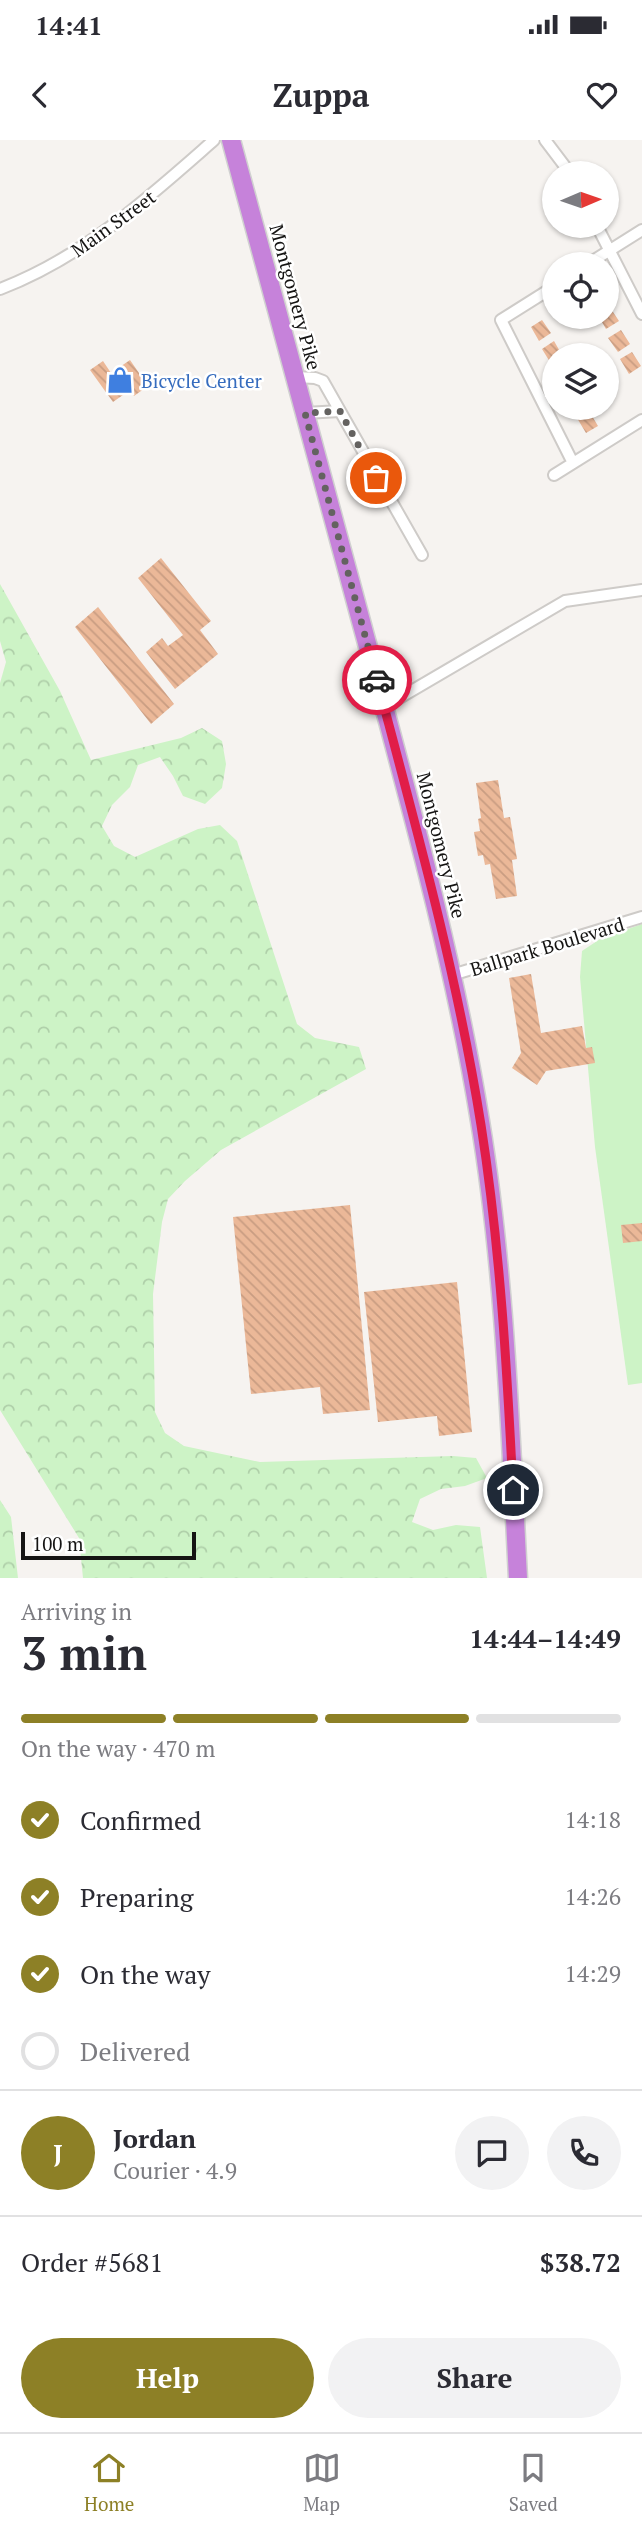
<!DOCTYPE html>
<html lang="en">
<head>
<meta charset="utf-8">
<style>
	body { margin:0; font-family:"PT Serif",serif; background:#f2f2f3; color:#2b2b33; height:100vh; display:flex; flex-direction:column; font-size:26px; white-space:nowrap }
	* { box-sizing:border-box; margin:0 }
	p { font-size:23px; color:#7c7c81 }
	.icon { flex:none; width:38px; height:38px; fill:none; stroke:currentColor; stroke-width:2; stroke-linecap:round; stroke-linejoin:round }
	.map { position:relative; height:1438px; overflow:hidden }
	.details { display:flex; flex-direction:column; background:#fff; flex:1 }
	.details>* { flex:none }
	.needle { width:46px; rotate:88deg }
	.buttons { position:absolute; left:542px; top:21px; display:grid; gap:14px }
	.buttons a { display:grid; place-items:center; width:77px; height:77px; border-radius:50%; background:#fff; box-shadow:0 2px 5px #0004; font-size:35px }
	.scale { position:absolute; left:21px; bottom:18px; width:175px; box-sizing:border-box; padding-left:7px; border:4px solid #151413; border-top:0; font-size:19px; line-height:24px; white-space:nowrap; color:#151413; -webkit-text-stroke:5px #fff; paint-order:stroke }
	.pin { position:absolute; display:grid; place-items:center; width:60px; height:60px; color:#fff; margin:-30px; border:4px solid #fff; border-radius:50%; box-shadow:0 2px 7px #0007 }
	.courier { position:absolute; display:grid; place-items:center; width:70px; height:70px; margin:-35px; border:5px solid #e11d48; border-radius:50%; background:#fff; color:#222; box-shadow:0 2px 9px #0007 }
	.headline em { font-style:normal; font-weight:600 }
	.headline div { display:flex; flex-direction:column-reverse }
	.headline { display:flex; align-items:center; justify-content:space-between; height:119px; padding:0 21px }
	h1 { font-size:46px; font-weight:600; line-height:52px }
	.bar { display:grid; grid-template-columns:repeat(4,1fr); gap:10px 7px; align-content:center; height:84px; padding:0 21px }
	.bar i { height:9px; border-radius:5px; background:#e1e1e2 }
	.bar .selected { background:#8d8026 }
	.bar p { grid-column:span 4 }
	.line { display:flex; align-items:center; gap:18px; padding:0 21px; border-top:2px solid #e1e1e2 }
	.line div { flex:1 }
	.round { display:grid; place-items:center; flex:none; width:74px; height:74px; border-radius:37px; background:#f2f2f3 }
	ol { padding:0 21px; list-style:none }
	li { display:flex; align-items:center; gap:21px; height:77px }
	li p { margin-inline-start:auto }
	li .icon { padding:7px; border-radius:50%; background:#8d8026; color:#fff; stroke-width:4 }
	li:last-child { color:#7c7c81 }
	li i { width:38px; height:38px; border:4px solid #e1e1e2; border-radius:50% }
	.cta { display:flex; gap:14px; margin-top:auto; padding:14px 21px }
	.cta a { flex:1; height:80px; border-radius:42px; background:#8d8026; color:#fff; font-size:28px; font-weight:600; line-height:80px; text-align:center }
	.cta a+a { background:#f2f2f3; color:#2b2b33 }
	.status { display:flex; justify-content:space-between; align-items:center; height:49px; padding:0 35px; background:#fff; direction:ltr }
	.status svg { height:19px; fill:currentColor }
	header { display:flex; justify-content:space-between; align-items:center; height:91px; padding:0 21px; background:#fff; font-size:32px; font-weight:600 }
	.dock { display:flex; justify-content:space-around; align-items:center; height:98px; border-top:2px solid #e1e1e2; background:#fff; font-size:19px; color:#7c7c81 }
	.dock a { display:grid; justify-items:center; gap:4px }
	.dock .selected { color:#8d8026 }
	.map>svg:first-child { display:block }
</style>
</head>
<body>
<div class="status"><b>14:41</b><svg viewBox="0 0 49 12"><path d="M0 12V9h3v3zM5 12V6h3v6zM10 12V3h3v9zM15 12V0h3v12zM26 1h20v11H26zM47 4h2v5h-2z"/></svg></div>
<header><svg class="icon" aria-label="back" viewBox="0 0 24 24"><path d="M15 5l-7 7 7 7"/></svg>Zuppa<svg class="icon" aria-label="heart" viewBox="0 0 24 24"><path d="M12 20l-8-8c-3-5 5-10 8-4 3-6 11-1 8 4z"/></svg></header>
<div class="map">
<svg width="642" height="1438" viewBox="0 0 642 1438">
	<defs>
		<pattern id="forest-crowns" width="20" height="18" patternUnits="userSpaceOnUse" patternTransform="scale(1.75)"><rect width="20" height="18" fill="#cdf3c6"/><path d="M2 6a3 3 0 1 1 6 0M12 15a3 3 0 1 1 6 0" fill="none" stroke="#afcfa9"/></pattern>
		<pattern id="building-back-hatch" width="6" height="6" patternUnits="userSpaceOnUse" patternTransform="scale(1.75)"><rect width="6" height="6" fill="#ebb898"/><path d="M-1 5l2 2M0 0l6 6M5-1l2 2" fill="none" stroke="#c99d82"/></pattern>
	</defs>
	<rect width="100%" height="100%" fill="#f6f3f0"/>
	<!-- forest -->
	<path fill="url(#forest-crowns)" d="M0,444L60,551L91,620L181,598L202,588L222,601L226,624L222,648L205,664L183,656L173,636L160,617L138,625L130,647L112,665L102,686L114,706L135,717L198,689L220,685L237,701L297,884L315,898L359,907L366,929L221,1010L185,1041L168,1059L162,1082L153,1154L155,1272L165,1293L184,1306L260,1322L453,1316L476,1318L487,1338L465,1346L441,1349L420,1359L412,1382L433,1390L456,1385L480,1387L487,1438H83L79,1398L0,1270V543L6,522L0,501Z
		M0,1360L11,1377L18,1438H0Z"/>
	<!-- park -->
	<path fill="#cdf3c6" d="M642,784V1243L628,1245L595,1007L580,837L582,811L600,799Z"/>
	<!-- building -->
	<path fill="url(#building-back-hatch)" d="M609,166L619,181L606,189L599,177H607V167Z
		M542,180L551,193L539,201L531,187Z
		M621,190L630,204L618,212L608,198Z
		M554,201L562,215H555V219L550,222L542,209Z
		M632,212L641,226L629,234L620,219Z
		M130,220L148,246L134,256L130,250L113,262L90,230L103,221L111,233Z
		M589,271L598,286L586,293L577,278Z
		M161,418L211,481L200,490L218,514L175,549L146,512L162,498L168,506L183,495L138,438Z
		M98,467L174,564L151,584L75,487Z
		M498,640L504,678L510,677L517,719L512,720L517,756L496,759L490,724L485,725L483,715L478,716L474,692L480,691L478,679L481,678L476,643Z
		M531,834L541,893L582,886L586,908L592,907L595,923L546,931L537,945L512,928L521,913L509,838Z
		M350,1065L370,1270L323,1274L320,1247L251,1254L233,1077Z
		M642,1083V1101L623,1103L621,1085Z
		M457,1142L472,1292L439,1296L437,1276L378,1282L364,1152Z"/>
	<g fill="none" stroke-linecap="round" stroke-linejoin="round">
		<defs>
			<path id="minor" d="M545,0L570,33
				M597,86L642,174
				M588,124L642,90
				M555,146L501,180L573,323
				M0,149C84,117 148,58 214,0
				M295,237L315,238L323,241L340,271
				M305,273L340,271L422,415
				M554,335L642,280
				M384,567L565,461L642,450
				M452,835L642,777"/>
			<path id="trunk" d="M231,0C277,169 322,338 368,507C410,664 454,821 480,981C505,1132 510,1286 518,1438"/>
		</defs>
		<!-- minor casing -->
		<use href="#minor" stroke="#cecbc8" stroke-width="14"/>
		<!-- trunk casing -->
		<use href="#trunk" stroke="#d0d0d0" stroke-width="21"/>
		<!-- minor -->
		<use href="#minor" stroke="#fff" stroke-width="10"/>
		<!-- trunk -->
		<use href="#trunk" stroke="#c682da" stroke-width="18"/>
	</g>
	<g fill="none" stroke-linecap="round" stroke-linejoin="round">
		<!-- done -->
		<path stroke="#646260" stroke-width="7" stroke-dasharray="0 12.6" d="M376,338L340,271L305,273L377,540"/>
		<!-- route -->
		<path stroke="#e11d48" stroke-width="9" d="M377,540C416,687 457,834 481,985C500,1106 507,1228 513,1350"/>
	</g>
	<!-- icons -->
	<defs>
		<symbol id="shop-bare" viewBox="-9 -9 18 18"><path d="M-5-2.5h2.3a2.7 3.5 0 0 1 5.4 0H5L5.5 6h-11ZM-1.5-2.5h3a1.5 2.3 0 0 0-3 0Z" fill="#3f7fe0" stroke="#fff" stroke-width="2.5" paint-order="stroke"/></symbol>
	</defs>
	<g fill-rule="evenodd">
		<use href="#shop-bare" x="101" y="221" width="38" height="38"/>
	</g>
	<g text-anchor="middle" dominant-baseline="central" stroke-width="5" stroke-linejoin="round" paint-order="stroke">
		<!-- street labels -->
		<g font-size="19" fill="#151413" stroke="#fff">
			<text transform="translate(113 83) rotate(-36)">Main Street</text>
			<text transform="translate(296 157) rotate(75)">Montgomery Pike</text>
			<text transform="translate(442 705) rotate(76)">Montgomery Pike</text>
			<text transform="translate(547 806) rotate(-17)">Ballpark Boulevard</text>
		</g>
		<!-- shop labels -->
		<g font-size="19" fill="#366cbe" stroke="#fff" text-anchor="start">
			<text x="141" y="240">Bicycle Center</text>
		</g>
	</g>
</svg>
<div class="buttons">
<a><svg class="needle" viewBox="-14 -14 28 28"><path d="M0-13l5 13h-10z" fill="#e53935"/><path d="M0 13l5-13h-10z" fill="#7c7c81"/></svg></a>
<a><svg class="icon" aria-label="locate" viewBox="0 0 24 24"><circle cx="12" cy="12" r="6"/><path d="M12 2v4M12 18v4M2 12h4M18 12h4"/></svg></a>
<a><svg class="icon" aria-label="layers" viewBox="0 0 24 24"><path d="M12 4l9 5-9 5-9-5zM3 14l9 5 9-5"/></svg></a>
</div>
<div class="scale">100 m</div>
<div class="pin" style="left:376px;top:338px;background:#ea580c"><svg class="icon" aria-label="bag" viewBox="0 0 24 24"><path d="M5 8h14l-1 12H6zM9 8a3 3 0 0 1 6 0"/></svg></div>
<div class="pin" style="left:513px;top:1350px;background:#1f2937"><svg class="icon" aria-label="home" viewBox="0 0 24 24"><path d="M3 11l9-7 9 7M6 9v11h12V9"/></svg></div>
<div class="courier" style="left:377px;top:540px"><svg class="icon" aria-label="car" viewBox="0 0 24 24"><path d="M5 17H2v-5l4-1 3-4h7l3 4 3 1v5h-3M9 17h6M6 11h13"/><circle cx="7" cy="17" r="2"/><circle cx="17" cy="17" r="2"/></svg></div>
</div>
<section class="details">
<div class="headline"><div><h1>3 min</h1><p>Arriving in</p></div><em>14:44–14:49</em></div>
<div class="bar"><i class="selected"></i><i class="selected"></i><i class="selected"></i><i></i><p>On the way · 470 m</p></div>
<ol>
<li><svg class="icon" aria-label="check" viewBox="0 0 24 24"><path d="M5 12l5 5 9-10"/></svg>Confirmed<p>14:18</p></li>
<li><svg class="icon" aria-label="check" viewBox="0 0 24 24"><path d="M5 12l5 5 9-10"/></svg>Preparing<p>14:26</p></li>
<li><svg class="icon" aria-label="check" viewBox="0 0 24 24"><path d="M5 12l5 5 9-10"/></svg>On the way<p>14:29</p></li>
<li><i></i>Delivered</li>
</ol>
<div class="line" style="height:126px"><b class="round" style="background:#8d8026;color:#fff">J</b><div><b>Jordan</b><p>Courier · 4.9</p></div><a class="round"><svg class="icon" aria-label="chat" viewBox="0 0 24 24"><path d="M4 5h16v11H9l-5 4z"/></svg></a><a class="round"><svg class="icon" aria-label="phone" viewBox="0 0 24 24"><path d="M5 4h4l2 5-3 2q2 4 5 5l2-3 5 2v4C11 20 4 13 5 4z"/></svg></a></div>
<div class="line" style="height:91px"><div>Order #5681</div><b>$38.72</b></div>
<div class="cta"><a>Help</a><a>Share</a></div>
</section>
<nav class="dock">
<a class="selected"><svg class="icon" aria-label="home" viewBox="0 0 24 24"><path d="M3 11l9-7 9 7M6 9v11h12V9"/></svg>Home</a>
<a><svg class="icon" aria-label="map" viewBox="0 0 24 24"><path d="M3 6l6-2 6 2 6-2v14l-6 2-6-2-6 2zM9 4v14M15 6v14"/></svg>Map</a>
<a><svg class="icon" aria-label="saved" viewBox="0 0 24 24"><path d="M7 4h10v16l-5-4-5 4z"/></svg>Saved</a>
</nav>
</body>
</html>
